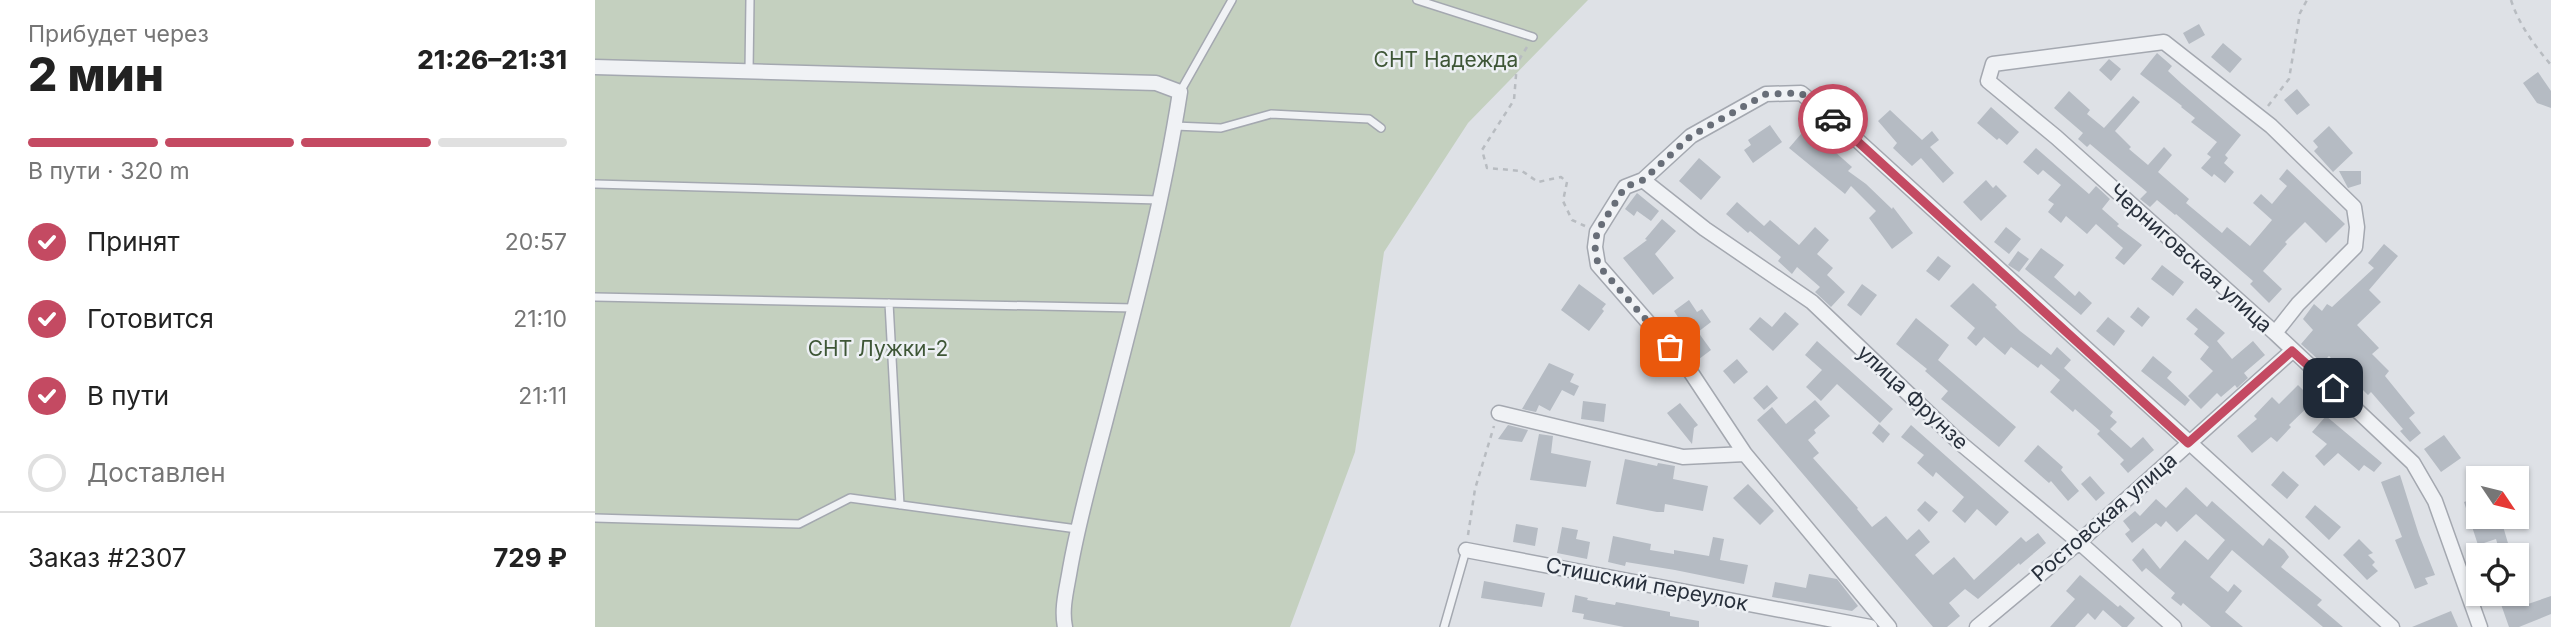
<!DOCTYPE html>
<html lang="ru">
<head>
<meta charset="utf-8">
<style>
	body { margin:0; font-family:Inter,sans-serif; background:#f6f6f6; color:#222; height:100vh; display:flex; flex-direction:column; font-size:26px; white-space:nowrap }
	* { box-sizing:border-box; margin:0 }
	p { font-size:23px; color:#767676 }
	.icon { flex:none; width:38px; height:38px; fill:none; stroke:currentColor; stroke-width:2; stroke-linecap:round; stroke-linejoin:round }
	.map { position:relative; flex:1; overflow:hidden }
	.sheet { display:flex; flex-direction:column; background:#fff; width:595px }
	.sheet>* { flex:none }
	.needle { width:46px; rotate:125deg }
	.tools { position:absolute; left:1871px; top:466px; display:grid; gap:14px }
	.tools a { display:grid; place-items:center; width:63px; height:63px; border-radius:0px; background:#fff; box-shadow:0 2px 5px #0004; font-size:35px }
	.pin { position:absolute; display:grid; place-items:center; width:60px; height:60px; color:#fff; margin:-30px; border-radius:14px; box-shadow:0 4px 10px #0006 }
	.courier { position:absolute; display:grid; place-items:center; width:70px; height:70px; margin:-35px; border:5px solid #c44a62; border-radius:50%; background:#fff; color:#222; box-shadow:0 2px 9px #0007 }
	.overview em { font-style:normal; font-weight:800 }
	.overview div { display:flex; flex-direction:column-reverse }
	.overview { display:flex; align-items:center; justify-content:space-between; height:119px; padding:0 28px }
	h1 { font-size:46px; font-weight:800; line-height:52px }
	.bar { display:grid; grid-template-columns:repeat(4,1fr); gap:10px 7px; align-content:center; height:84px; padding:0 28px }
	.bar i { height:9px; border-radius:5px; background:#e0e0e0 }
	.bar .current { background:#c44a62 }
	.bar p { grid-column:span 4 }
	.line { display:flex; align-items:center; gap:18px; padding:0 28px; border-top:2px solid #e0e0e0 }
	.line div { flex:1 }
	ol { padding:0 28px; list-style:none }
	li { display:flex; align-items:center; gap:21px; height:77px }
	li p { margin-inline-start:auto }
	li .icon { padding:7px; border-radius:50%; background:#c44a62; color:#fff; stroke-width:4 }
	li:last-child { color:#767676 }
	li i { width:38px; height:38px; border:4px solid #e0e0e0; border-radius:50% }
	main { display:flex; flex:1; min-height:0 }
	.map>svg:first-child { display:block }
</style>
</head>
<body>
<main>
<section class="sheet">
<div class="overview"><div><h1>2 мин</h1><p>Прибудет через</p></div><em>21:26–21:31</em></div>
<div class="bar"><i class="current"></i><i class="current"></i><i class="current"></i><i></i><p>В пути · 320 m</p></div>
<ol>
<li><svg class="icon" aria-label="check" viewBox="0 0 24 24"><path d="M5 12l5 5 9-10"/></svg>Принят<p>20:57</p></li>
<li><svg class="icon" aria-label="check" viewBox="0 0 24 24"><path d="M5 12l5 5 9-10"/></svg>Готовится<p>21:10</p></li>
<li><svg class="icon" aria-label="check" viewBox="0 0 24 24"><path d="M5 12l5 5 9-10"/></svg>В пути<p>21:11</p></li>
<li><i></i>Доставлен</li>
</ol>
<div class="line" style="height:91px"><div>Заказ #2307</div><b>729 ₽</b></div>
</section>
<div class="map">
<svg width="1956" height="627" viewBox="0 0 1956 627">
	<rect width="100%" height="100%" fill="#dee1e6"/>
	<!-- green -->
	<path fill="#c4d0bf" d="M0,0H993L873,123L789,252L760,452L695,627H0Z"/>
	<!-- building -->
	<path fill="#b5bbc3" d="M1604,24L1610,35L1594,44L1588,33Z
		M1628,43L1647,59L1635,73L1616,57Z
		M1562,53L1577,66L1573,71L1587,84L1646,135L1630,155L1633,158L1629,163L1639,172L1630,183L1619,174L1617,177L1606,168L1616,157L1612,154L1622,142L1596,122L1600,118L1586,107L1587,106L1545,74Z
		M1514,59L1526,69L1516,81L1504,70Z
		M1943,72L1956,91V108L1942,103L1928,83Z
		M1702,89L1715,105L1702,115L1689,100Z
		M1474,91L1495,110L1492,114L1509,128L1538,96L1545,102L1520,131L1536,147L1534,149L1553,165L1569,147L1577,155L1563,172L1594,199L1591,203L1627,233L1632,227L1655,246L1677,220L1658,203L1666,194L1677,204L1692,186L1684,179L1692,169L1750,224L1731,243L1710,222L1690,242L1692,244L1668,271L1687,289L1674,303L1655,284L1658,281L1581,214L1580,215L1562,200L1555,207L1545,199L1552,192L1495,144L1492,147L1483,139L1488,133L1459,108Z
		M1396,107L1424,132L1412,145L1404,138L1402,140L1382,123Z
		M1295,110L1327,140L1337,131L1344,140L1335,147L1359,173L1348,183L1326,158L1317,166L1298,148L1302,143L1283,121Z
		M1175,125L1187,142L1158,163L1149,150L1156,145L1153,140Z
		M1734,126L1758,153L1738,172L1719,151L1723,147L1718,141Z
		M1212,127L1257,167L1253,171L1271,184L1297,209L1298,207L1318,233L1297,249L1274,218L1281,211L1256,186L1250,194L1194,148Z
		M1441,148L1494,194L1501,186L1515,199L1507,209L1524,224L1522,226L1547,245L1529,265L1520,258L1528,248L1501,224L1492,234L1471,216L1466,223L1453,212L1459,204L1453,200L1466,185L1448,170L1443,175L1428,162Z
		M1104,158L1126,177L1106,200L1084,181Z
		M1744,171H1766V184L1753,188Z
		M1391,180L1398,188L1401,185L1412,196L1386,221L1368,202Z
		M1042,193L1064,211L1056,221L1042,211L1039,216L1030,209Z
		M1142,202L1169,226L1175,220L1204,245L1220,227L1234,240L1222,254L1238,268L1232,275L1250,292L1236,307L1220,292L1225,287L1202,267L1197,274L1183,261L1186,257L1155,231L1153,233L1131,214Z
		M1067,219L1081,231L1060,254L1079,278L1058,295L1028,258L1052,240L1050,239Z
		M1411,227L1426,239L1414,254L1399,242Z
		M1789,244L1803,256L1774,290L1786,302L1762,325L1784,348L1777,354L1794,371L1790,376L1820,413L1814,418L1826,433L1815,442L1805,431L1808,429L1776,392L1773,395L1760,382L1767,373L1757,364L1749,372L1734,356L1727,363L1706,344L1718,330L1708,319L1719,304L1727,311L1732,304L1737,307L1779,268L1773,263Z
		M1446,248L1469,265L1459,277L1480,296L1484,291L1497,303L1486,315L1430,269Z
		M1423,251L1434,259L1424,272L1413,265Z
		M1343,256L1356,266L1344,281L1331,271Z
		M1567,265L1589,282L1578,296L1556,279Z
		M1378,283L1402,305L1400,307L1425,331L1456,355L1462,347L1476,360L1469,368L1518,412L1515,416L1522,422L1515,429L1536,448L1548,437L1559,450L1533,473L1525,464L1529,460L1502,434L1505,431L1480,409L1478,412L1455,392L1465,380L1446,364L1443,368L1416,347L1410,355L1389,337L1381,346L1372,338L1380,328L1355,306Z
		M984,284L1011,304L1007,309L1009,311L994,331L966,310Z
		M1267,284L1282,295L1266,316L1252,305Z
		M1094,300L1102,312L1107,309L1116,322L1103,332L1116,350L1104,359L1084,328L1088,325L1079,311Z
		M1543,307L1555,317L1547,327L1535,317Z
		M1601,308L1630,333L1622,341L1637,359L1658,341L1670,355L1649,373L1653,378L1642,388L1640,385L1626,397L1622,393L1606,409L1593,396L1618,371L1605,359L1614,347L1599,334L1603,329L1591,319Z
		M1190,312L1204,324L1178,351L1154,329L1165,317L1177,327Z
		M1513,317L1530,331L1519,346L1501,331Z
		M1321,318L1354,345L1343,360L1421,427L1404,447L1346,399L1353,391L1330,371L1332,369L1301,344Z
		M1222,341L1298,409L1285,423L1242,384L1226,401L1211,387L1227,370L1210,355Z
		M1558,356L1577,372L1572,378L1595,400L1590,406L1546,371Z
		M1142,359L1153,372L1139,384L1128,371Z
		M954,363L979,374L975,382L984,386L979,396L967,390L955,411L944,405L941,412L927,409Z
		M1172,385L1183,398L1169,410L1158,398Z
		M1703,385L1719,401L1694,425L1696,427L1682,442L1676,437L1657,453L1642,436L1662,419L1659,416L1677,397L1684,404Z
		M1220,400L1235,416L1219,430L1221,433L1213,440L1224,453L1218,458L1263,508L1262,509L1277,527L1291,516L1312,540L1324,529L1335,542L1320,555L1338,575L1359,557L1379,580L1426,537L1431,542L1443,533L1451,543L1425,565L1424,563L1383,599L1370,589L1354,603L1365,616L1352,627H1338L1162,420L1177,407L1191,424Z
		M988,401L1011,404L1009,422L986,419Z
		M1085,403L1103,425L1099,428L1097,444L1072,413Z
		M1731,416L1787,463L1779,472L1769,465L1764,471L1743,453L1729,466L1720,456L1732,444L1717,432Z
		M1284,424L1295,434L1288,443L1277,433Z
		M913,425L933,430L927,442L903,439Z
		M1316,425L1414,512L1401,526L1382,509L1370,523L1357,511L1369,497L1341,472L1338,477L1322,463L1329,455L1306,437Z
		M944,434L958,436L956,453L996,461L991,487L935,480Z
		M1849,435L1866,458L1846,472L1829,449Z
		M1443,445L1468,467L1466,470L1484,491L1473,501L1456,481L1454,483L1429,461Z
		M1030,459L1062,466L1063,463L1080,466L1078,479L1113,486L1108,511L1070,504L1069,512H1062L1021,504Z
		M1688,471L1704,485L1692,499L1676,485Z
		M1805,475L1824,535L1840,575L1830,578L1833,584L1820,589L1800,540L1807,537L1786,482Z
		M1495,476L1510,493L1501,501L1486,484Z
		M1153,484L1179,511L1165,525L1138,498Z
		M1591,487L1612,507L1617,501L1668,546L1674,538L1689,550L1694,557L1686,567L1727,600L1722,605L1748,627H1728L1637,550L1615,577L1633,592L1639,584L1647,591L1630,612L1648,627H1616L1588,603L1586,606L1576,598L1580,593L1551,568L1547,572L1537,560L1548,548L1565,569L1590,540L1613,560L1630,540L1601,514L1582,532L1571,521L1566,527L1561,523L1537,543L1530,534L1535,530L1528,521L1540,511L1545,516L1561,499L1571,508Z
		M1883,497V516H1905L1915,550L1905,553L1901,539L1883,545L1869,502Z
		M1330,501L1343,512L1334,522L1322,510Z
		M1720,505L1746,527L1734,540L1710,517Z
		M921,524L943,528L940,546L918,542Z
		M967,527L983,530L981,539L995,542L992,559L962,553Z
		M1018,536L1056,544L1055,550L1079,554V550L1114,556L1118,537L1129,539L1125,560L1153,565L1149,584L1080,570L1031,562L1030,566L1013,562Z
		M1764,539L1778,553L1773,555L1780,562L1777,565L1783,571L1772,580L1748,555Z
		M1214,574L1242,579L1263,606L1257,611L1177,597L1180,582L1211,588Z
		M1485,575L1523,607L1525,605L1540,618L1532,627H1527L1508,610L1500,620L1493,613L1480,627H1455L1480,599L1471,591Z
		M889,581L950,593L947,607L886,598Z
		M1902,593H1930L1933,604L1956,596V614L1924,627H1914Z
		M980,595L993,598L992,600L1020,605L1021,602L1075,612V616L1104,621V627H1029L988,619L989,614L977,612Z
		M1856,611L1863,627H1817Z"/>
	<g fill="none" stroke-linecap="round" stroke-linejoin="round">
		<defs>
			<path id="service" d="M822,0L938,37
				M154,71L155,0
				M585,92L637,0
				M580,126L626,128L676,114L774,119L786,128
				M0,184L564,200
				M0,297L539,308
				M294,303L305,505
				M0,518L204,524L255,498L482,529
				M849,627L871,550"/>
			<path id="minor" d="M0,67L561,83L585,92C568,202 539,311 511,419C498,469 484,518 475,569C472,588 466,608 470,627
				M1048,180L1110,229L1217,302L1364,442L1484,542L1579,627
				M1680,333L1703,304L1760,247L1762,227L1759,207L1676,126L1569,42L1398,64L1393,81L1461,137L1680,333L1818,463L1840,501L1885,627
				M904,413L1088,457L1150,454
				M871,550L1275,627
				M1294,627L1150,454L1093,368L1003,265L1000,247L1002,232L1030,187L1048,180L1096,136L1171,94L1206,93L1250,129L1797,627
				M1382,627L1484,542L1697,351"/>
		</defs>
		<!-- service casing -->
		<use href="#service" stroke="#a4a8b0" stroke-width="10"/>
		<!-- minor casing -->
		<use href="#minor" stroke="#a4a8b0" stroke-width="17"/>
		<!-- path -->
		<path stroke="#b8bcc1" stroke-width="2.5" stroke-dasharray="5 5" stroke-linecap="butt" d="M1916,0C1924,25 1940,46 1956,65
			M932,47L922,63L919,100L887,150L892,168L927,171L943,182L966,177L972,182L968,201L977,220L990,226
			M1673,106L1694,79L1705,13L1712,0
			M873,535L880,489L899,426"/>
		<!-- service -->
		<use href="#service" stroke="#f0f2f5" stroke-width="7"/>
		<!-- minor -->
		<use href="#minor" stroke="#f0f2f5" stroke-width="14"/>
	</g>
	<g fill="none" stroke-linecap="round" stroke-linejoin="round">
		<!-- done -->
		<path stroke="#686e78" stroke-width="7" stroke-dasharray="0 12.6" d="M1075,347L1003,265L1000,247L1002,232L1030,187L1048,180L1096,136L1171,94L1206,93L1238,119"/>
		<!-- route -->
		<path stroke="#c44a62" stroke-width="9" d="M1238,119L1593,443L1697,351L1738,388"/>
	</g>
	<g text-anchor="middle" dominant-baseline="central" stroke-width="5" stroke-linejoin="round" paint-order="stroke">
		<!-- park labels -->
		<g font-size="21" fill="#3e5636" stroke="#edf0f4">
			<text x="851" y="59">СНТ Надежда</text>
			<text x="283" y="348">СНТ Лужки-2</text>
		</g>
		<!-- street labels -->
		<g font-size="21" fill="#28303c" stroke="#edf0f4">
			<text transform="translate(1596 258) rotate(42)">Черниговская улица</text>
			<text transform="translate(1318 397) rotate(43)">улица Фрунзе</text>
			<text transform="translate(1509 517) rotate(-41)">Ростовская улица</text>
			<text transform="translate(1052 584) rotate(11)">Стишский переулок</text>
		</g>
	</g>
</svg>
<div class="tools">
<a><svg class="needle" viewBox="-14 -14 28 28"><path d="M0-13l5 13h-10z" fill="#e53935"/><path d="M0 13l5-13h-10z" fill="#767676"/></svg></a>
<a><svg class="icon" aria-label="locate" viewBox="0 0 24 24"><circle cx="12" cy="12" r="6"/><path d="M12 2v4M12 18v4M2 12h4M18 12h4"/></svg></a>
</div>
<div class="pin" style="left:1075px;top:347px;background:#ea580c"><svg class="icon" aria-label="bag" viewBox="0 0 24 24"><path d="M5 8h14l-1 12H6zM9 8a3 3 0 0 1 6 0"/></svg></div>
<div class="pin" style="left:1738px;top:388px;background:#1f2937"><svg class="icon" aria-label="home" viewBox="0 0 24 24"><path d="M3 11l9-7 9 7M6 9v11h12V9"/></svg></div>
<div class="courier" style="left:1238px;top:119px"><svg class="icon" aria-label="car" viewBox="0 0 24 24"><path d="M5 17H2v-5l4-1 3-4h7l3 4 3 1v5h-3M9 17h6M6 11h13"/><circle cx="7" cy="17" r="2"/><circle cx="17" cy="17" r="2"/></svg></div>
</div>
</main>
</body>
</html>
